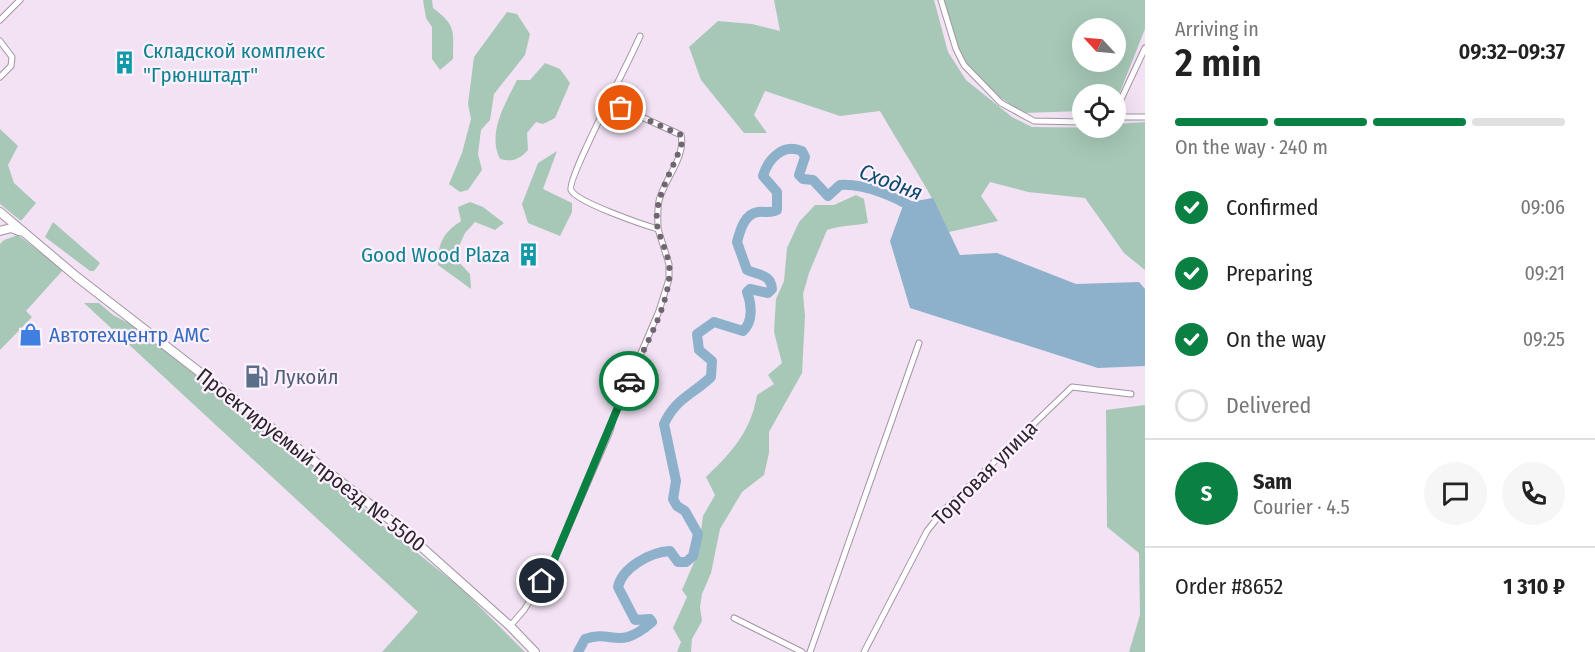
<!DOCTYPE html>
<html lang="en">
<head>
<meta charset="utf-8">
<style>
	body { margin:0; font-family:"Fira Sans Condensed",sans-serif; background:#f6f6f6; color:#222; height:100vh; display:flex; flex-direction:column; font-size:22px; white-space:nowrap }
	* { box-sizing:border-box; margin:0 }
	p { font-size:20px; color:#767676 }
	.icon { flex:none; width:33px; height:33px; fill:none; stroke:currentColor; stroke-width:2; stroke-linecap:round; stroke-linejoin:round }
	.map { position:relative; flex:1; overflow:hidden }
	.sheet { display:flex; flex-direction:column; background:#fff; width:450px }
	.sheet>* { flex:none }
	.needle { width:39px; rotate:296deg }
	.buttons { position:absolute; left:1072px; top:18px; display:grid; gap:12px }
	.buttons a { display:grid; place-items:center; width:54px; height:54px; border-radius:50%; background:#fff; box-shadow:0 6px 24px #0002; font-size:30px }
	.pin { position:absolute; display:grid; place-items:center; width:51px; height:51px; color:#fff; margin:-26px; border:3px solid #fff; border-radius:50%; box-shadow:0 2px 6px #0007 }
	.courier { position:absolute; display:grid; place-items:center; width:60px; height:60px; margin:-30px; border:4px solid #0b8043; border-radius:50%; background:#fff; color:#222; box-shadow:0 2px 8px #0007 }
	.headline em { font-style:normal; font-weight:600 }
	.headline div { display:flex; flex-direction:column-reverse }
	.headline { display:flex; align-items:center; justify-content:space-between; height:102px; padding:0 30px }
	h1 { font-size:39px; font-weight:600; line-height:45px }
	.bar { display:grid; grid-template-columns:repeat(4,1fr); gap:9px 6px; align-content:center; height:72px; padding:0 30px }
	.bar i { height:8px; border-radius:4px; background:#e0e0e0 }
	.bar .selected { background:#0b8043 }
	.bar p { grid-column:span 4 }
	.line { display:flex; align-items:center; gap:15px; padding:0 30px; border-top:2px solid #e0e0e0 }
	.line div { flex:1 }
	.round { display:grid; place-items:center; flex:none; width:63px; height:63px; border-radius:32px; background:#f6f6f6 }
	ol { padding:0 30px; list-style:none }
	li { display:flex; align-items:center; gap:18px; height:66px }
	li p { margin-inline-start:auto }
	li .icon { padding:6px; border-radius:50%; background:#0b8043; color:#fff; stroke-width:4 }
	li:last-child { color:#767676 }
	li i { width:33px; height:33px; border:3px solid #e0e0e0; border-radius:50% }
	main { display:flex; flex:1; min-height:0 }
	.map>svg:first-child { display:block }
</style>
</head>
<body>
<main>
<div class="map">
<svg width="1145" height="652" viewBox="0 0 1145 652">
	<rect width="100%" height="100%" fill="#f2e2f4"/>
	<!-- green -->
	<path fill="#a7c8b7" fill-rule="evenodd" d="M423,0H432L433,8C457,26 453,31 453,59L440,70L432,59V27L426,18Z
		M774,0H934L948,52L966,80L1012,117L1032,127L1116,128V124L1145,122V270L1124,253L1085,198L1028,192L990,182L981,196L998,221L949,232C930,190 903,151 880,111L840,116L765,91L754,115L767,133H744L701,80L689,47L718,21L752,24L780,31Z
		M943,0H1145V29L1116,102V94H1083V111L1023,113L994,93L960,56ZM1083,28H1116V62H1083Z
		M507,12L517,14L530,34L525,55L494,94L490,120L481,130L478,154L482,170L468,190L460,192L449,184L462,153L471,119L468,104L474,57Z
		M545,63L560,69L570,83L555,118L543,124L536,122L527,133L528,150C519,160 512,162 500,159C487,133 505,104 517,80H530Z
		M0,129L18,146L8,165L14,183L36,203L21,221L0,204Z
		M557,151L543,189L572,203V212L560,236L528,223L522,204L538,163Z
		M856,195L864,199L868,223C853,226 841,225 827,230L809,273L803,294L805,316L802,373L769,432V453L764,475L742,492L720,529L711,573L702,594L700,607L702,621L692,639L691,652H677L681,642L673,628L687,597L682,590L698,553L703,516L715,495L706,477C732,452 751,431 757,395L774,384L768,375L782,363L774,332L776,299L784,281L787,248L799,222L815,205H834Z
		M470,202L483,207L504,223L495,230L475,222L465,233L454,257L470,274L471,289L438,265C438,243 443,233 461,221L458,207Z
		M53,222L100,263L94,271H90L45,237Z
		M18,235L63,270L26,311L32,317L0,350V244L4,240Z
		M84,303H99L113,315L130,324L350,495L376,520L461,588L525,652H382L418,612Z
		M1145,405V652H1129L1140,615L1139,553L1107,527L1106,410Z"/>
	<!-- water -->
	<path fill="#8db1cb" d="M933,198L960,255L997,253L1076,284L1139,282L1145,289V366L1098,368L910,308L890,241L904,203Z"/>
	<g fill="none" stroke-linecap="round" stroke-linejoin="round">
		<!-- river -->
		<path stroke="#8db1cb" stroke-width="10" d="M578,652L585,639C614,629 617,652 652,622L650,619L635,620L618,587C622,568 650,552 670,551L678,562H686L693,556L698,534L685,511L677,506L673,499L676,481L664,424C675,399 692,395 711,377L712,361L699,350L697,334L714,322L743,331C753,322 752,305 747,292L750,289L768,293L772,289C771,274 758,275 747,270L737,242C740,231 744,214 758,212C765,211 770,214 777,210V192L763,176C768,159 783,143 802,151L805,157L799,175L803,179L813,180L828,196L840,185C864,183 896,197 917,210"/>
		<defs>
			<path id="street" d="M941,0L956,49L964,65L1001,103L1034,121L1083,122
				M0,20L20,0
				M0,41L12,57L11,66L0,77
				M609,102L681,135C686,158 664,179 659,201C657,210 658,221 658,229
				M1116,110L1145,48
				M1116,117H1145
				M734,618L802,652
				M510,626L524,610L551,567L610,431L614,416L659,311L669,279V264L658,229C644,225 576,202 571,190C566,180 632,57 640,36
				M810,652L919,343
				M864,652L927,531L942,512L1072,387L1131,394"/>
			<path id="secondary" d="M0,212L77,277L398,526L510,626L535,652
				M0,231L11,228L19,231"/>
		</defs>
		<!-- street casing -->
		<use href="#street" stroke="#a394a4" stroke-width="7"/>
		<!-- secondary casing -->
		<use href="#secondary" stroke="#a394a4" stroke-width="10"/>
		<!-- street -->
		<use href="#street" stroke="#fff" stroke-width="5"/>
		<!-- secondary -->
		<use href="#secondary" stroke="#fff" stroke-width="8"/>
	</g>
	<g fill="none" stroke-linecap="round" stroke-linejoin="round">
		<!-- done -->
		<path stroke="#706671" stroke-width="6" stroke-dasharray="0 10.8" d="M621,108L681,135L682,143C674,169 651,201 658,230C663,246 672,262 669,279C665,314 643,349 629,381"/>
		<!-- route -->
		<path stroke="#0b8043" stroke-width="8" d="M542,581L551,567L629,381"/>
	</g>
	<!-- icons -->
	<defs>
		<symbol id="building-bare" viewBox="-9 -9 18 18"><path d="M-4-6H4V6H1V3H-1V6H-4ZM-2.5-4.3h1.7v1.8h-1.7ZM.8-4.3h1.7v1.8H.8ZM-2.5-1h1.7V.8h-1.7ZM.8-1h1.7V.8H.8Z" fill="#0f9aa8" stroke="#fef1ff" stroke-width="2.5" paint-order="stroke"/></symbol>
		<symbol id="shop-bare" viewBox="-9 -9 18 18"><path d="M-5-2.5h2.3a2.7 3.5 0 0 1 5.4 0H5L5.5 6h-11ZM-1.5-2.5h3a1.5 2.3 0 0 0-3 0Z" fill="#3f7fe0" stroke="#fef1ff" stroke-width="2.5" paint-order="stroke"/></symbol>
		<symbol id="fuel-bare" viewBox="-9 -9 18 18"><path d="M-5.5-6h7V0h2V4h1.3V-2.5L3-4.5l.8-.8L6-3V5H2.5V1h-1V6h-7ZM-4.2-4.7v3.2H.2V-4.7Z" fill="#5c6f8a" stroke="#fef1ff" stroke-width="2.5" paint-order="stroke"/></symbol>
	</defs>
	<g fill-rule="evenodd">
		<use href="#building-bare" x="108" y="46" width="33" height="33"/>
		<use href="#building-bare" x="512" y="238" width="33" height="33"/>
		<use href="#shop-bare" x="14" y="318" width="33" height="33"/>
		<use href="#fuel-bare" x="240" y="360" width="33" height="33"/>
	</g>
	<g text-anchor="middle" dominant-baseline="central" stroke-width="4.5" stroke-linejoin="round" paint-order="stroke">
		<!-- culture labels -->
		<g font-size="21" fill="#0d838f" stroke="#fef1ff" text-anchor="start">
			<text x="143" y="51">Складской комплекс<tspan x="143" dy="24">"Грюнштадт"</tspan></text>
			<text x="510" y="255" text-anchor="end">Good Wood Plaza</text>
		</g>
		<!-- shop labels -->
		<g font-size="21" fill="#366cbe" stroke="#fef1ff" text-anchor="start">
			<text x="49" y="335">Автотехцентр АМС</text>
		</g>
		<!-- service labels -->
		<g font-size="21" fill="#4e5e75" stroke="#fef1ff" text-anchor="start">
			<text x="274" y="377">Лукойл</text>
		</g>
		<!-- street labels -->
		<g font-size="21" fill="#2a242b" stroke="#fef1ff">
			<text transform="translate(311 460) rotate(38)">Проектируемый проезд № 5500</text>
			<text transform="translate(985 473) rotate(-45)">Торговая улица</text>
		</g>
		<!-- water labels -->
		<g font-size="22" font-style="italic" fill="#0a4b6e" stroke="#fef1ff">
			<text transform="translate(891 182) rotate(21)">Сходня</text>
		</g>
	</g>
</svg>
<div class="buttons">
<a><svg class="needle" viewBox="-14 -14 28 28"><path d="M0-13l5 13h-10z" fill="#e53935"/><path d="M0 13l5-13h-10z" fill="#767676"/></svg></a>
<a><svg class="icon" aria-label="locate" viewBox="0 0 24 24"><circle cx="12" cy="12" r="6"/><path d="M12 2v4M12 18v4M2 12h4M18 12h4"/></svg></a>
</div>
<div class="pin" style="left:621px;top:108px;background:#ea580c"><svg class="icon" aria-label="bag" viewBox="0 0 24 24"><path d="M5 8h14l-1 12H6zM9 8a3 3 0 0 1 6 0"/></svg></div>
<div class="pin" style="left:542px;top:581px;background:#1f2937"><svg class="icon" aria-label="home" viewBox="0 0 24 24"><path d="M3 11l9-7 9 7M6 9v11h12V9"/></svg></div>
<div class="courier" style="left:629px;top:381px"><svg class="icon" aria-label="car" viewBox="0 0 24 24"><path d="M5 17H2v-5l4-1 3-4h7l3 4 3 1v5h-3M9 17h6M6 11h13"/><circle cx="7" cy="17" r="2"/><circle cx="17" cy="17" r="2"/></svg></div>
</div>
<section class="sheet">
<div class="headline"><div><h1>2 min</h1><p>Arriving in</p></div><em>09:32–09:37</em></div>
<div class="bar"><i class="selected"></i><i class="selected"></i><i class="selected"></i><i></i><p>On the way · 240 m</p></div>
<ol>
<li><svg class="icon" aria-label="check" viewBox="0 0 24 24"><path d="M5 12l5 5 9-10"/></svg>Confirmed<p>09:06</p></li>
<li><svg class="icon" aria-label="check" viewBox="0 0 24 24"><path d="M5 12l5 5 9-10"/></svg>Preparing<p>09:21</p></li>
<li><svg class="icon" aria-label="check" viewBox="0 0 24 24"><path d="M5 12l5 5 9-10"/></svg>On the way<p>09:25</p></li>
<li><i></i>Delivered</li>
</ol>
<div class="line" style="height:108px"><b class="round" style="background:#0b8043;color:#fff">S</b><div><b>Sam</b><p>Courier · 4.5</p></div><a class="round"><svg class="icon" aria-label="chat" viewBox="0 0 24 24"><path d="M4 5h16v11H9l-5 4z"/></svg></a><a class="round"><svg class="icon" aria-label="phone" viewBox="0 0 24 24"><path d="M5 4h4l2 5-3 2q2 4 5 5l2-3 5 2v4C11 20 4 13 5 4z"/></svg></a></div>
<div class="line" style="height:78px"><div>Order #8652</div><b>1 310 ₽</b></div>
</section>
</main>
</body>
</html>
